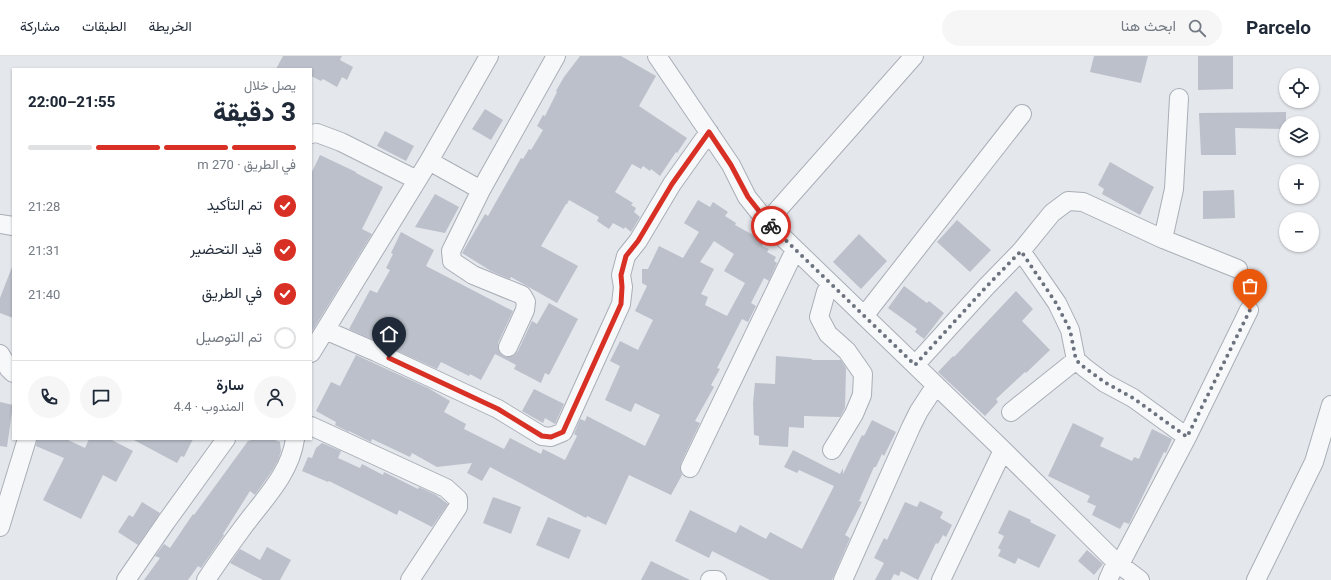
<!DOCTYPE html>
<html lang="ar">
<head>
<meta charset="utf-8">
<style>
	body { margin:0; font-family:Roboto,Vazirmatn,sans-serif; background:#f6f6f7; color:#1f2937; direction:rtl; height:100vh; display:flex; flex-direction:column; font-size:15px; white-space:nowrap }
	* { box-sizing:border-box; margin:0 }
	p { font-size:13px; color:#747a83 }
	.icon { flex:none; width:22px; height:22px; fill:none; stroke:currentColor; stroke-width:2; stroke-linecap:round; stroke-linejoin:round }
	.map { position:relative; flex:1; overflow:hidden; direction:ltr }
	.side { position:absolute; left:12px; top:12px; width:300px; height:372px; display:flex; flex-direction:column; background:#fff; border-radius:0px; box-shadow:0 1px 3px #0004; direction:rtl }
	.side>* { flex:none }
	.buttons { position:absolute; left:1279px; top:12px; display:grid; gap:8px }
	.buttons a { display:grid; place-items:center; width:40px; height:40px; border-radius:50%; background:#fff; box-shadow:0 1px 3px #0004; font-size:20px }
	.pin { position:absolute; display:grid; place-items:center; width:34px; height:34px; color:#fff; margin:-41px -17px; border-radius:50% 50% 50% 0; rotate:-45deg; box-shadow:0 0 4px #0007 }
	.pin .icon { rotate:45deg }
	.courier { position:absolute; display:grid; place-items:center; width:40px; height:40px; margin:-20px; border:3px solid #d93025; border-radius:50%; background:#fff; color:#222; box-shadow:0 1px 5px #0007 }
	.head em { font-style:normal; font-weight:800 }
	.head div { display:flex; flex-direction:column-reverse }
	.head { display:flex; align-items:center; justify-content:space-between; height:68px; padding:0 16px }
	h1 { font-size:26px; font-weight:800; line-height:30px }
	.bar { display:grid; grid-template-columns:repeat(4,1fr); gap:6px 4px; align-content:center; height:48px; padding:0 16px }
	.bar i { height:5px; border-radius:3px; background:#e0e1e3 }
	.bar .current { background:#d93025 }
	.bar p { grid-column:span 4 }
	.line { display:flex; align-items:center; gap:10px; padding:0 16px; border-top:1px solid #e0e1e3 }
	.line div { flex:1 }
	.round { display:grid; place-items:center; flex:none; width:42px; height:42px; border-radius:21px; background:#f6f6f7 }
	ol { padding:0 16px; list-style:none }
	li { display:flex; align-items:center; gap:12px; height:44px }
	li p { margin-inline-start:auto }
	li .icon { padding:4px; border-radius:50%; background:#d93025; color:#fff; stroke-width:4 }
	li:last-child { color:#747a83 }
	li i { width:22px; height:22px; border:2px solid #e0e1e3; border-radius:50% }
	header { display:flex; align-items:center; gap:24px; box-sizing:border-box; height:56px; padding:0 20px; background:#fff; border-bottom:1px solid #e0e1e3 }
	header strong { font-size:19px }
	nav { display:flex; gap:22px; margin-inline-start:auto; font-size:14px }
	.search { width:280px; height:36px; background:#f6f6f7; display:flex; align-items:center; gap:10px; box-sizing:border-box; padding:0 14px; border-radius:22px; color:#747a83; font-size:15px }
	.map>svg:first-child { display:block }
</style>
</head>
<body>
<header>
<strong>Parcelo</strong>
<div class="search"><svg class="icon" aria-label="search" viewBox="0 0 24 24"><circle cx="10" cy="10" r="6"/><path d="M15 15l6 6"/></svg>ابحث هنا</div>
<nav><a>الخريطة</a><a>الطبقات</a><a>مشاركة</a></nav>
</header>
<div class="map">
<svg width="1331" height="524" viewBox="0 0 1331 524">
	<rect width="100%" height="100%" fill="#e4e7ec"/>
	<!-- building -->
	<path fill="#bbc0ca" fill-rule="evenodd" d="M283,0H342L340,4L353,11L347,24L342,21L337,31L323,23L321,25L311,20V13H276Z
		M580,0H621L656,20L639,50L687,82L677,97L676,96L660,120L651,113L650,115L643,110L641,113L632,108L615,136L633,147L631,149L636,152L634,156L640,161L631,176L625,171L624,173L613,167L609,173L597,165L599,161L569,144L567,148H566L541,190L578,210L557,247L511,221L510,223L491,215L462,197L485,158L488,160L521,102L523,103L529,93L531,94L543,74L537,70L543,59L545,60L557,36L556,35L564,21Z
		M1094,0H1148L1141,27L1090,16Z
		M1198,0H1233V33L1198,34Z
		M485,53L503,64L491,84L472,73Z
		M1286,56V73L1235,72L1236,99H1201L1199,57Z
		M385,75L414,90L406,105L377,90Z
		M320,99L356,116V117L383,131L362,173L372,178L311,277V118Z
		M1110,106L1154,131L1140,159L1102,138L1104,133L1098,129Z
		M1234,134L1235,162L1203,163V135Z
		M435,138L459,151L445,177L415,171Z
		M698,144L710,151L713,146L728,156L725,160L736,167L735,169L764,185L762,190L769,193L767,196L776,201L774,205L777,207L769,225L764,222L751,247L756,250L748,266L742,263L717,312L720,313L711,329L714,331L695,365L700,367L681,407L680,413L682,419L671,439L629,419L606,469L587,460L586,462L490,411L482,425L467,417L472,407L437,411L412,397L410,401L372,383L371,386L349,375V376L335,369L336,366L316,355L331,326L340,330L356,299L428,332L450,345L444,356L466,368L464,373L504,393L510,382L541,398L543,393L565,404L577,380L574,378L580,363L585,365L587,360L645,390L660,359L635,347L631,356L605,344L620,310L610,305L620,285L638,294L653,264L635,255L647,230L642,227V213H648L659,190L683,202L699,176L684,167ZM714,185L734,198L724,215L745,227L727,260L705,249L708,241L701,238L714,213L700,206Z
		M957,164L991,194L970,216L937,186Z
		M401,176L434,194L426,210L513,255L498,287V292L500,297L503,300L509,301L514,299L518,295L532,265L537,268L549,247L578,263L549,319L545,317L541,327L514,313L516,309L495,298L481,324L470,318L469,320L441,306L437,313L349,273L370,234L377,237L390,214L386,212L393,198L391,197Z
		M859,178L887,205L861,233L833,206Z
		M12,211H13V262L0,257V242Z
		M904,230L927,247L929,245L944,257L924,283L915,276L917,273L888,252Z
		M1016,235L1033,253L1022,265L1050,294L1026,317L1025,316L996,343L998,346L985,360L938,316L953,300L954,301Z
		M776,300L812,303V304H841L846,312L845,352L840,361L804,360V372L789,371L788,391L759,389V380L754,379L753,347L755,327L775,328Z
		M534,333L564,348L555,368L545,362L543,367L522,355Z
		M0,346L13,349L7,391L0,390Z
		M872,364L896,376L884,400L882,398L876,411H874L859,445L862,446L845,479L850,482L832,524H770L712,495L709,502L675,485L690,454L736,477L740,469L766,483L770,476L802,493L834,430L799,414L797,417L784,411L793,394L840,418L843,412V418L862,379L864,380Z
		M1073,367L1104,382L1100,390L1132,405L1134,401L1139,403L1152,373L1172,383L1166,397L1164,396L1129,468L1124,466L1120,473L1092,459L1096,450L1087,446L1090,440L1048,420Z
		M37,383H66L85,392L89,383H110L133,395L116,426L103,419L81,463L43,444L64,402L36,390Z
		M132,383H193L184,401L181,400L177,407Z
		M255,383H272L280,386L281,395L278,404L272,415L255,439L250,435L223,478L224,479L201,512L198,510L188,524H144L160,502L155,500L164,488L170,492L193,458L194,459L248,385Z
		M322,387L341,395L338,402L360,412L362,408L383,419L384,416L418,433L419,431L436,439L448,448L432,471L399,454L397,459L329,425L328,426L302,415L308,401L312,402L316,392Z
		M493,441L521,451L511,478L483,467Z
		M920,445L943,456L940,462L952,469L946,481L943,479L938,488L936,487L918,524L901,515L899,520L894,518L891,524H875L884,507L874,502L884,482L887,484L905,446L917,451Z
		M142,446L160,457L138,489L118,476L129,459L133,461Z
		M1009,454L1031,464L1030,466L1056,479L1039,512L1018,502L1015,508L998,500L1001,494L998,492L1004,480L998,477Z
		M548,461L581,474L569,503L536,489Z
		M267,491L291,504L280,524H263L230,507L240,493L260,504Z
		M1087,494L1103,508L1094,519L1078,505Z
		M651,505L690,524H641Z"/>
	<g fill="none" stroke-linecap="round" stroke-linejoin="round">
		<defs>
			<path id="minor" d="M657,0L731,109L747,141L767,166L1003,394L1116,506L1140,524
				M311,78L317,77L341,86L417,124
				M429,105L481,134
				M767,166L914,0
				M0,168L13,170
				M1163,183L1238,213
				M1021,195L1057,247L1070,274L1076,304L1085,312L1105,327L1133,342L1187,381L1120,508
				M831,228L826,236L819,261L828,278L847,295L863,318L862,339L854,358L832,394
				M864,260L1022,58
				M325,274L376,296L498,353L542,380L551,381L563,376L621,248L623,231L621,219L626,200L638,185L672,128L709,76
				M508,291L525,254L526,246L522,239L473,219L452,205L451,195L481,134L556,0
				M311,297L429,105L489,0
				M0,298L9,313L13,317
				M915,309L986,231L1021,195L1052,157L1068,145L1083,146L1163,183L1174,133L1179,42
				M1011,356L1076,304
				M311,370L446,432L458,443V451L410,524
				M1187,381L1249,254
				M690,412L795,194
				M0,471L27,383
				M126,524L166,466L226,383
				M206,524C217,507 229,490 241,474C261,446 290,419 295,383
				M710,524H717
				M843,524L911,371L919,355L936,329
				M941,524L1003,394
				M1108,524L1116,506
				M1256,524L1314,406L1331,349"/>
		</defs>
		<!-- minor casing -->
		<use href="#minor" stroke="#a9aeb7" stroke-width="20"/>
		<!-- minor -->
		<use href="#minor" stroke="#f7f8fa" stroke-width="18"/>
	</g>
	<g fill="none" stroke-linecap="round" stroke-linejoin="round">
		<!-- done -->
		<path stroke="#6c737f" stroke-width="4" stroke-dasharray="0 7.2" d="M771,170L915,309L986,231L1021,195L1056,247L1070,274L1076,304L1085,312L1106,327L1133,342L1187,381L1250,254"/>
		<!-- route -->
		<path stroke="#d93025" stroke-width="5" d="M389,302L498,353L542,380L551,381L563,376L621,248L622,231L621,219L626,200L638,185L672,128L709,76L731,109L748,141L771,170"/>
	</g>
</svg>
<div class="buttons">
<a><svg class="icon" aria-label="locate" viewBox="0 0 24 24"><circle cx="12" cy="12" r="6"/><path d="M12 2v4M12 18v4M2 12h4M18 12h4"/></svg></a>
<a><svg class="icon" aria-label="layers" viewBox="0 0 24 24"><path d="M12 4l9 5-9 5-9-5zM3 14l9 5 9-5"/></svg></a>
<a>+</a>
<a>−</a>
</div>
<div class="pin" style="left:1250px;top:254px;background:#ea580c"><svg class="icon" aria-label="bag" viewBox="0 0 24 24"><path d="M5 8h14l-1 12H6zM9 8a3 3 0 0 1 6 0"/></svg></div>
<div class="pin" style="left:389px;top:302px;background:#1f2937"><svg class="icon" aria-label="home" viewBox="0 0 24 24"><path d="M3 11l9-7 9 7M6 9v11h12V9"/></svg></div>
<div class="courier" style="left:771px;top:170px"><svg class="icon" aria-label="bike" viewBox="0 0 24 24"><circle cx="6" cy="16" r="4"/><circle cx="18" cy="16" r="4"/><path d="M6 16l4-8h5l3 8M10 8l3 8H6M13 5h3"/></svg></div>
<section class="side">
<div class="head"><div><h1>3 دقيقة</h1><p>يصل خلال</p></div><em>21:55–22:00</em></div>
<div class="bar"><i class="current"></i><i class="current"></i><i class="current"></i><i></i><p>في الطريق · 270 m</p></div>
<ol>
<li><svg class="icon" aria-label="check" viewBox="0 0 24 24"><path d="M5 12l5 5 9-10"/></svg>تم التأكيد<p>21:28</p></li>
<li><svg class="icon" aria-label="check" viewBox="0 0 24 24"><path d="M5 12l5 5 9-10"/></svg>قيد التحضير<p>21:31</p></li>
<li><svg class="icon" aria-label="check" viewBox="0 0 24 24"><path d="M5 12l5 5 9-10"/></svg>في الطريق<p>21:40</p></li>
<li><i></i>تم التوصيل</li>
</ol>
<div class="line" style="height:72px"><a class="round"><svg class="icon" aria-label="person" viewBox="0 0 24 24"><circle cx="12" cy="8" r="4"/><path d="M4 21q1-7 8-7t8 7"/></svg></a><div><b>سارة</b><p>المندوب · 4.4</p></div><a class="round"><svg class="icon" aria-label="chat" viewBox="0 0 24 24"><path d="M4 5h16v11H9l-5 4z"/></svg></a><a class="round"><svg class="icon" aria-label="phone" viewBox="0 0 24 24"><path d="M5 4h4l2 5-3 2q2 4 5 5l2-3 5 2v4C11 20 4 13 5 4z"/></svg></a></div>
</section>
</div>
</body>
</html>
